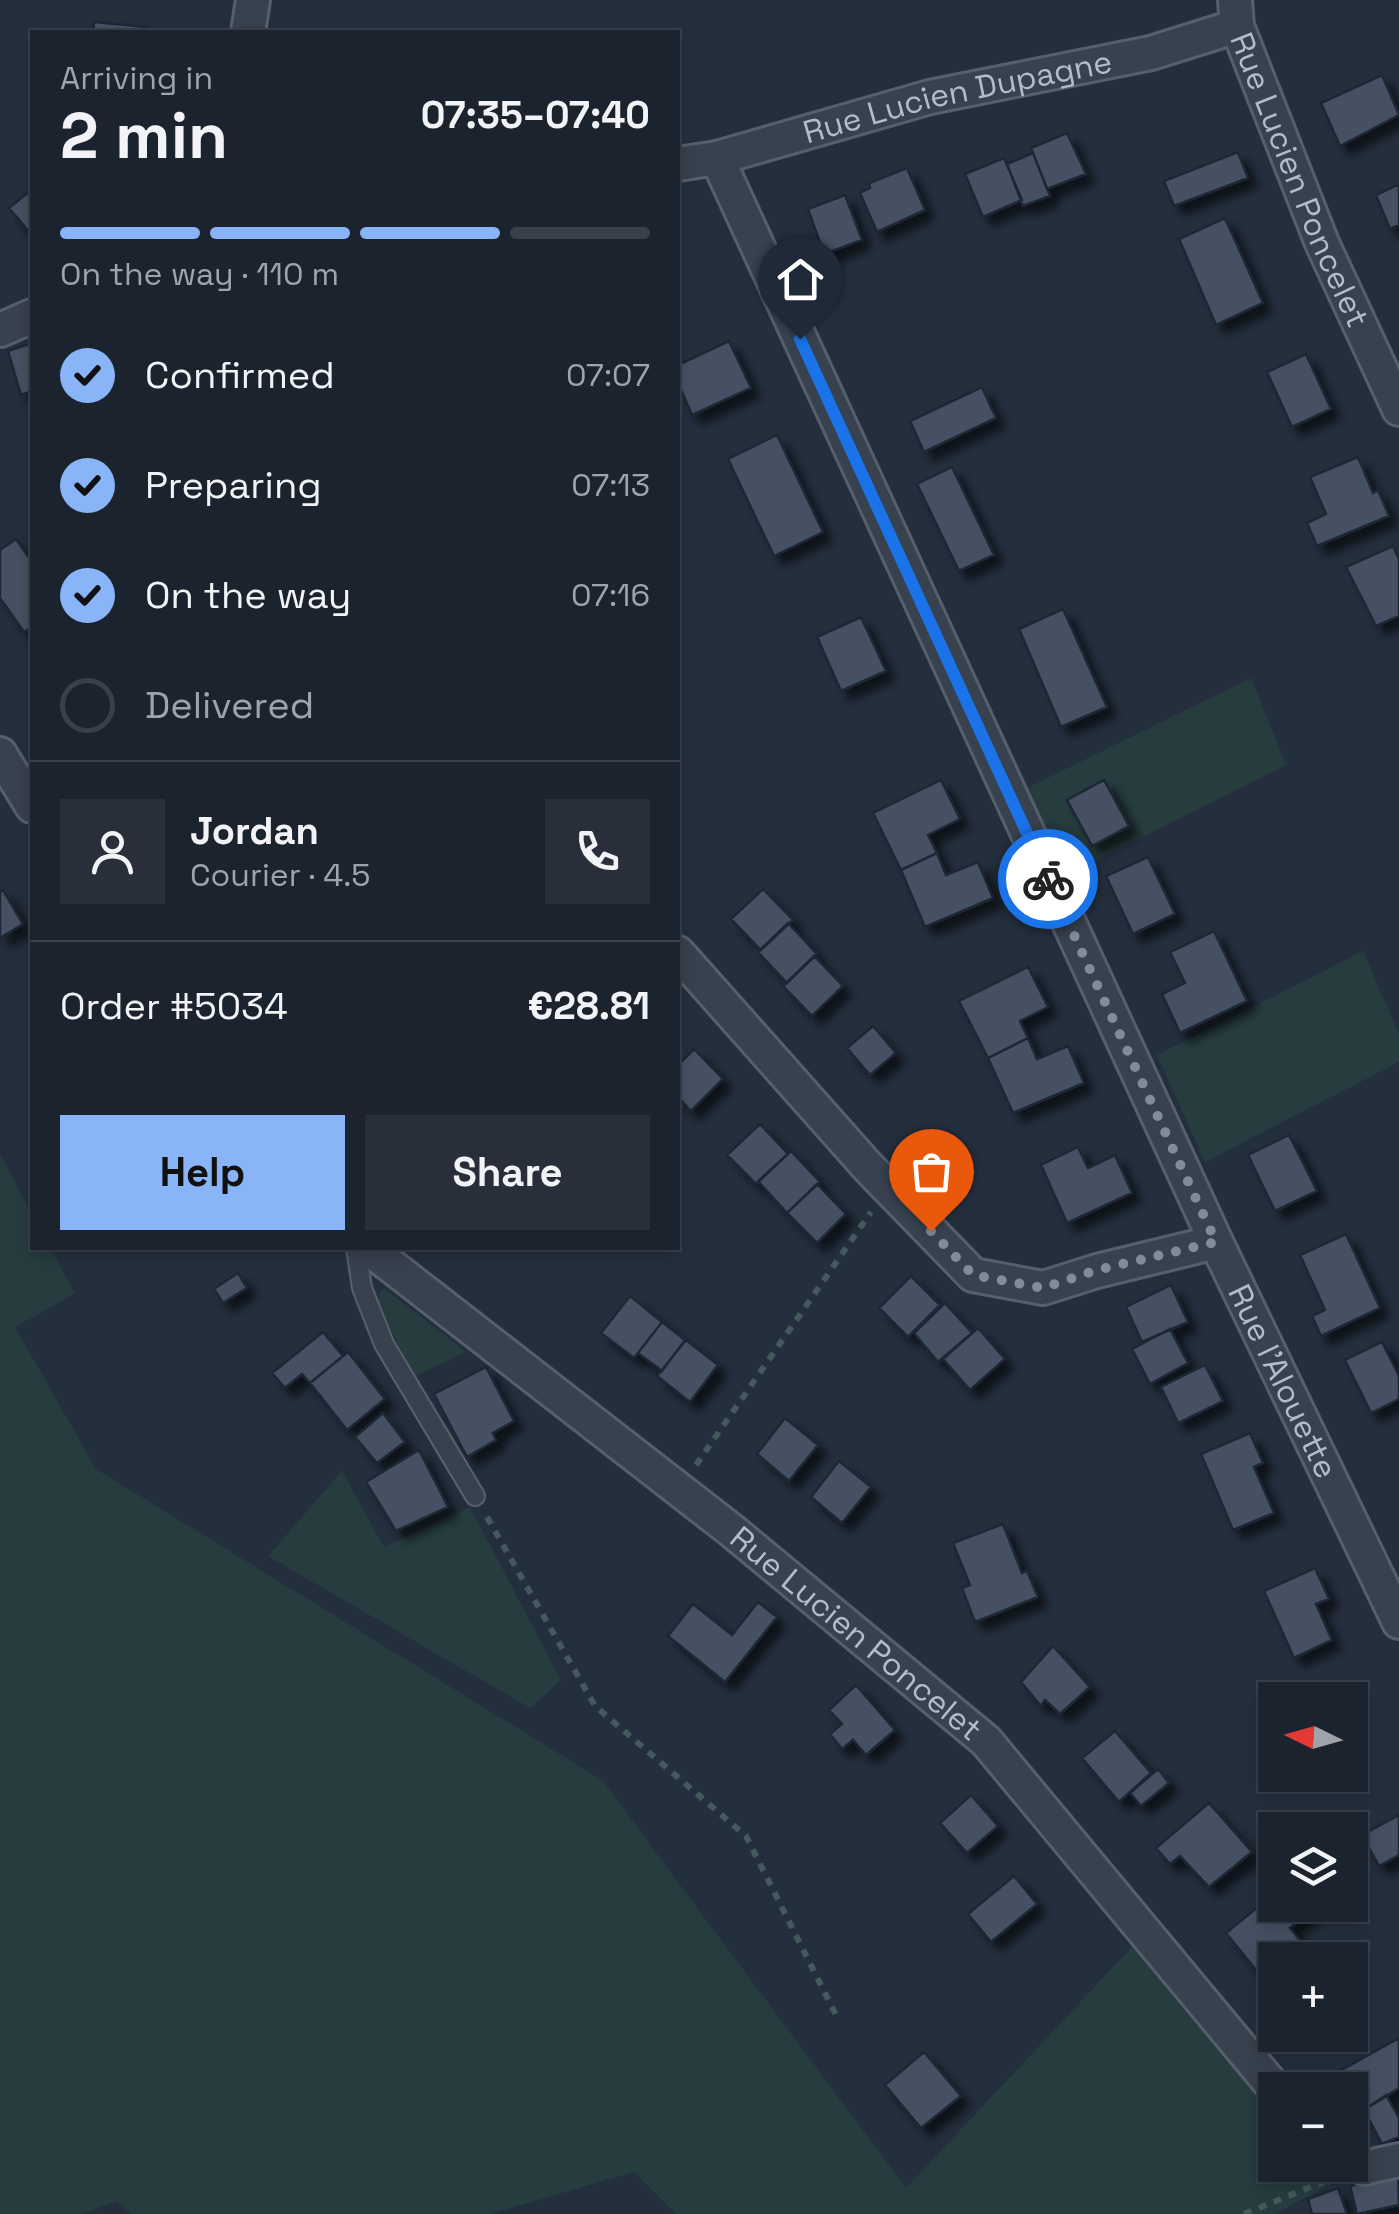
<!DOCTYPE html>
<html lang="en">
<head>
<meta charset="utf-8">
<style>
	body { margin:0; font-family:"Space Grotesk",sans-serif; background:#282f3a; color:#f1f3f6; height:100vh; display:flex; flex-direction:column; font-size:38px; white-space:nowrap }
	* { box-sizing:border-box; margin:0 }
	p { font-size:32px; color:#a0a4aa }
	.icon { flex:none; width:55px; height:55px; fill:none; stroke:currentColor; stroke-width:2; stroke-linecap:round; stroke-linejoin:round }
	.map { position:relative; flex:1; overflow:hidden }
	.drawer { position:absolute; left:30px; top:30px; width:650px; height:1220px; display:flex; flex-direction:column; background:#1b232e; border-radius:0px; box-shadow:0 5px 15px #0003,0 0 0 2px #39404a }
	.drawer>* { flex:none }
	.needle { width:65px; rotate:275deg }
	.controls { position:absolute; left:1258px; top:1682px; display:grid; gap:20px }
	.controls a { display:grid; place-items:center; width:110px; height:110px; border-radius:0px; background:#1b232e; box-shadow:0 5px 15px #0003,0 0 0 2px #39404a; font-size:50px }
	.pin { position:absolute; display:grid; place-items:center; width:85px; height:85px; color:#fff; margin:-102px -42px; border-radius:50% 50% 50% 0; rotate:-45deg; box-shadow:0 0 10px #0007 }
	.pin .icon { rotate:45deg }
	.courier { position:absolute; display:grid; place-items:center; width:100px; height:100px; margin:-50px; border:8px solid #1a73e8; border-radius:50%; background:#fff; color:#222; box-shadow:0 2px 12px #0007 }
	.headline em { font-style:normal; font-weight:800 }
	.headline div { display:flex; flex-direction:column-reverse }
	.headline { display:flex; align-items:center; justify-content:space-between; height:170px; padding:0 30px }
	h1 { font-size:65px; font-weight:800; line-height:75px }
	.bar { display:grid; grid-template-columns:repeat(4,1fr); gap:15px 10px; align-content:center; height:120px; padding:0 30px }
	.bar i { height:12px; border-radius:8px; background:#39404a }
	.bar .active { background:#8ab4f8 }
	.bar p { grid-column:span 4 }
	.line { display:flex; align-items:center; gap:25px; padding:0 30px; border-top:2px solid #39404a }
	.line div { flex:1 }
	.round { display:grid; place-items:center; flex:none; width:105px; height:105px; border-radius:0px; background:#282f3a }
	ol { padding:0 30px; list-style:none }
	li { display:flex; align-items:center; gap:30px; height:110px }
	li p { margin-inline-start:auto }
	li .icon { padding:10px; border-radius:50%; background:#8ab4f8; color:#111; stroke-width:4 }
	li:last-child { color:#a0a4aa }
	li i { width:55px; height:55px; border:5px solid #39404a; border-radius:50% }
	.action { display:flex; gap:20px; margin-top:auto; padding:20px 30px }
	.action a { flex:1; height:115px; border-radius:0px; background:#8ab4f8; color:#111; font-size:40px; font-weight:800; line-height:115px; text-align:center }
	.action a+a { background:#282f3a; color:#f1f3f6 }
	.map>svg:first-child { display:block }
</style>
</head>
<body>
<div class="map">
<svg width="1399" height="2214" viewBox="0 0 1399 2214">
	<defs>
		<filter id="shadow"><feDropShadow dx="9" dy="9" stdDeviation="5" flood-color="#0009"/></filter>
	</defs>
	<rect width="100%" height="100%" fill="#242f3e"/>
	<!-- green -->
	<path fill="#263c3f" d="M1251,678L1286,765L1069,874L1025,789Z
		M1363,951L1399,1034V1062L1205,1162L1157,1055Z
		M0,1154L32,1214V1248H50L75,1293L15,1327L96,1469L602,1780L906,2188L1132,1947L1275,2117V2165H1315L1331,2184L1275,2214H676L634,2172L490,2214H131L117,2201L81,2214H0Z
		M385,1289L466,1352L415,1376L378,1307L379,1293Z
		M342,1471L384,1547L470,1507L561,1680L530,1708L268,1556Z"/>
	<!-- building -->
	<path fill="#455162" stroke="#1f2835" stroke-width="2.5" filter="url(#shadow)" d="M94,22L147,27L146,32H93Z
		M1382,75L1399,115L1340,146L1321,103Z
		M1067,133L1086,174L1047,189L1031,148Z
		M1238,152L1248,178L1174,206L1164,181Z
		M1033,153L1050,196L1023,206L1007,164Z
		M1004,158L1022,200L983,217L965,174Z
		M907,168L925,210L877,232L860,193L870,188L869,183Z
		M1399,184V225L1390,229L1376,195Z
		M30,191L32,194V235L9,208Z
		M845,195L862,240L824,254L808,209Z
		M1225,218L1263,303L1216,325L1179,239Z
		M729,341L751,388L692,415L678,383V365Z
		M32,343V391L21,395L8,351Z
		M1306,354L1331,409L1292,427L1267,372Z
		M982,387L996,418L924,452L910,421Z
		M777,435L823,532L774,556L728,459Z
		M1358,457L1373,493L1378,490L1389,516L1317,546L1307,523L1326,514L1310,477Z
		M952,467L994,555L959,571L917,484Z
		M16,539L32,562V627L24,632L0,598V550Z
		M1393,546L1399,559V616L1376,626L1346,567Z
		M1063,609L1107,707L1061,727L1019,629Z
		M861,617L886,671L841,691L817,637Z
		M941,780L960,819L928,835L937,853L901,870L873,813Z
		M1104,780L1129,826L1092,846L1067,800Z
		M937,853L946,875L978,862L993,898L925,927L901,870Z
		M1148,857L1175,914L1133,934L1106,876Z
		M763,889L793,920L761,950L731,919Z
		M3,890L23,924L0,938V891Z
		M788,923L817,954L787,983L758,952Z
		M1214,931L1247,1001L1180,1033L1162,994L1185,983L1170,952Z
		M814,956L843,986L812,1016L783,986Z
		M1028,967L1048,1007L1020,1021L1028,1038L988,1058L959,1001Z
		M873,1026L896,1053L870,1075L847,1048Z
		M1028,1038L1037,1059L1068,1046L1084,1083L1013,1113L988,1058Z
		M694,1049L723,1079L691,1111L678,1097V1065Z
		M760,1124L788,1154L756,1184L727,1155Z
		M1289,1135L1317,1191L1275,1211L1248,1155Z
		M1078,1147L1088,1168L1115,1155L1132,1193L1067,1223L1041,1165Z
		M791,1151L820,1182L787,1213L758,1181Z
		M817,1184L846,1214L817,1243L787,1213Z
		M1346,1234L1380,1308L1321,1336L1312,1316L1325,1310L1300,1255Z
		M238,1273L247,1288L223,1303L214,1289Z
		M911,1276L940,1305L908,1337L879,1308Z
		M1171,1285L1188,1322L1142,1342L1126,1307Z
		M630,1296L662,1322L634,1358L601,1333Z
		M945,1303L972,1333L938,1362L914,1333Z
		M662,1322L685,1340L662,1371L638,1353Z
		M978,1328L1005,1359L970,1390L943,1359Z
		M1170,1329L1188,1363L1150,1384L1132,1349Z
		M323,1332L343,1356L310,1383L302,1374L285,1388L272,1373Z
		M686,1340L718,1365L690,1402L657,1376Z
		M1382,1342L1399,1376V1399L1371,1413L1345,1360Z
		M348,1352L385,1399L347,1430L310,1383Z
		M1205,1365L1223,1401L1178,1423L1161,1387Z
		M486,1367L514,1421L493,1433L496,1440L467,1457L434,1394Z
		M383,1413L405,1442L377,1463L355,1437Z
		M785,1418L818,1445L789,1481L757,1454Z
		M1250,1433L1263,1463L1254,1467L1274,1513L1233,1530L1201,1454Z
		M419,1450L448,1507L396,1531L366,1482Z
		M839,1461L871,1487L842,1523L811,1497Z
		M1003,1524L1022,1573L1027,1571L1038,1597L975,1622L962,1588L970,1585L953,1543Z
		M1315,1568L1329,1599L1316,1604L1332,1640L1294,1658L1264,1591Z
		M758,1602L777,1617L725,1682L668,1636L693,1604L732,1635Z
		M1053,1646L1090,1687L1060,1714L1045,1700L1041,1706L1021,1682Z
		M856,1685L895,1730L866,1755L853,1740L842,1749L830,1734L842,1724L829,1710Z
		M1115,1731L1151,1773L1119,1802L1082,1758Z
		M1158,1769L1169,1783L1141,1806L1130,1793Z
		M971,1795L998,1826L967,1853L940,1823Z
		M1209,1803L1252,1852L1209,1887L1180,1856L1170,1864L1156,1848Z
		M1399,1815V1855L1379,1866L1362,1835Z
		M1014,1876L1037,1904L991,1942L968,1914Z
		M1275,1893V1905H1311L1314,1909L1290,1928L1315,1959L1275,1960L1274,1992L1226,1933Z
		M1399,2038V2088L1364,2110L1338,2072Z
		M924,2052L961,2096L921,2128L885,2085Z
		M1386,2095L1399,2118V2137L1382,2144L1364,2110Z
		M1398,2174L1399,2205L1357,2214L1350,2186Z
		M1338,2188L1347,2214H1312L1308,2199Z"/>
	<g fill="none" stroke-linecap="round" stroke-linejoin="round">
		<defs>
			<path id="service" d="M356,1248L362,1288L384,1344L475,1496"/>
			<g id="minor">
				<path id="s1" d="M1235,0L1237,26L1322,243L1399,409"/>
				<path d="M248,32L253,0"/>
				<path id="s2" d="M717,158L1216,1242L1399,1622"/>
				<path id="s3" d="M678,164L717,158L930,97L1151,53L1237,26"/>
				<path d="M0,330L32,316"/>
				<path d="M0,754L32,806"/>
				<path d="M678,953L868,1167L973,1275L1043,1288L1097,1271L1216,1242"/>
				<path id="s4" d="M368,1248L731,1530L986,1741L1276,2090"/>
				<path d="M1350,2161L1364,2168L1399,2160"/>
			</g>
		</defs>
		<!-- service casing -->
		<use href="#service" stroke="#565f6c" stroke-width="22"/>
		<!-- minor casing -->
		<use href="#minor" stroke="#565f6c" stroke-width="38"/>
		<!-- path -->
		<path stroke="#44595c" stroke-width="6" stroke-dasharray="8 8" stroke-linecap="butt" d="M696,1465L871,1212
			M487,1517L595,1706L746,1836L839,2021
			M1244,2214L1325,2181"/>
		<!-- service -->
		<use href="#service" stroke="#38414e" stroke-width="18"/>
		<!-- minor -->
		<use href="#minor" stroke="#38414e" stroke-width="32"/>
	</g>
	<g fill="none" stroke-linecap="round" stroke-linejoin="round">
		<!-- done -->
		<path stroke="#828b98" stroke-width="10" stroke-dasharray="0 18" d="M931,1231L973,1275L1043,1288L1097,1270L1216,1242L1048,879"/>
		<!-- route -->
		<path stroke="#1a73e8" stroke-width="12" d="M800,339L1048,879"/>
	</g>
	<g text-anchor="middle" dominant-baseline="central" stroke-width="9" stroke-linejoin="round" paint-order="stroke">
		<!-- street labels -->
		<g font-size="32" fill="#b4bcc9" stroke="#1d2633">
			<text stroke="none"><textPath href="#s3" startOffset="288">Rue Lucien Dupagne</textPath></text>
			<text stroke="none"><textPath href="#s1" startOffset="192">Rue Lucien Poncelet</textPath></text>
			<text stroke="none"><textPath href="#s2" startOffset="1348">Rue l'Alouette</textPath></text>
			<text stroke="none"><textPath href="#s4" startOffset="622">Rue Lucien Poncelet</textPath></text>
		</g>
	</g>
</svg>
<div class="controls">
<a><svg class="needle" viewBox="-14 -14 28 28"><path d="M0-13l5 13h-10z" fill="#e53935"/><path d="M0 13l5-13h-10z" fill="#a0a4aa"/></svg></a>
<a><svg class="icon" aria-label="layers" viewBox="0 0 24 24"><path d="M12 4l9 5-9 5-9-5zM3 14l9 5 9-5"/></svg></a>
<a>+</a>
<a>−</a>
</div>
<div class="pin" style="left:931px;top:1231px;background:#ea580c"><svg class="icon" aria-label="bag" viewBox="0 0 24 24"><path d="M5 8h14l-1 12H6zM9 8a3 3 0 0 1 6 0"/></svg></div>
<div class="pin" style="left:800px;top:339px;background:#1f2937"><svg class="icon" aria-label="home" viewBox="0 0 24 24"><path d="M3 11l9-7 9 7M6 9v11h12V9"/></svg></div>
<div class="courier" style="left:1048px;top:879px"><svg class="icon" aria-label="bike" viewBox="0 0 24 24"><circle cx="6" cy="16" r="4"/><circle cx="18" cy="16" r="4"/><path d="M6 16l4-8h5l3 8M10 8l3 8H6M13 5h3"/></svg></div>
<section class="drawer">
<div class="headline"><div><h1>2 min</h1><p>Arriving in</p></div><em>07:35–07:40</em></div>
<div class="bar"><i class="active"></i><i class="active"></i><i class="active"></i><i></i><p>On the way · 110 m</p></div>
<ol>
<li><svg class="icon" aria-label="check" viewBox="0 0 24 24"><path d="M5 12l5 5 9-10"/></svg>Confirmed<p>07:07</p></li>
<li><svg class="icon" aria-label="check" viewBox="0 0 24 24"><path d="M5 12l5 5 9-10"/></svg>Preparing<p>07:13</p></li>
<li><svg class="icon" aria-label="check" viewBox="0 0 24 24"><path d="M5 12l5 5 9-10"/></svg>On the way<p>07:16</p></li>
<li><i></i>Delivered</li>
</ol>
<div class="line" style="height:180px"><a class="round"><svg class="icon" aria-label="person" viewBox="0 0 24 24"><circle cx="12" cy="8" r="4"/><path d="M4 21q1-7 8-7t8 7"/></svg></a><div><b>Jordan</b><p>Courier · 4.5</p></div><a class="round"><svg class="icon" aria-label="phone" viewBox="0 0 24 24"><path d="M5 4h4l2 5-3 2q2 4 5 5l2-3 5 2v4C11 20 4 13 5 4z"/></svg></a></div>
<div class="line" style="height:130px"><div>Order #5034</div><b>€28.81</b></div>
<div class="action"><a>Help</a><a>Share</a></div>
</section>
</div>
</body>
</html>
